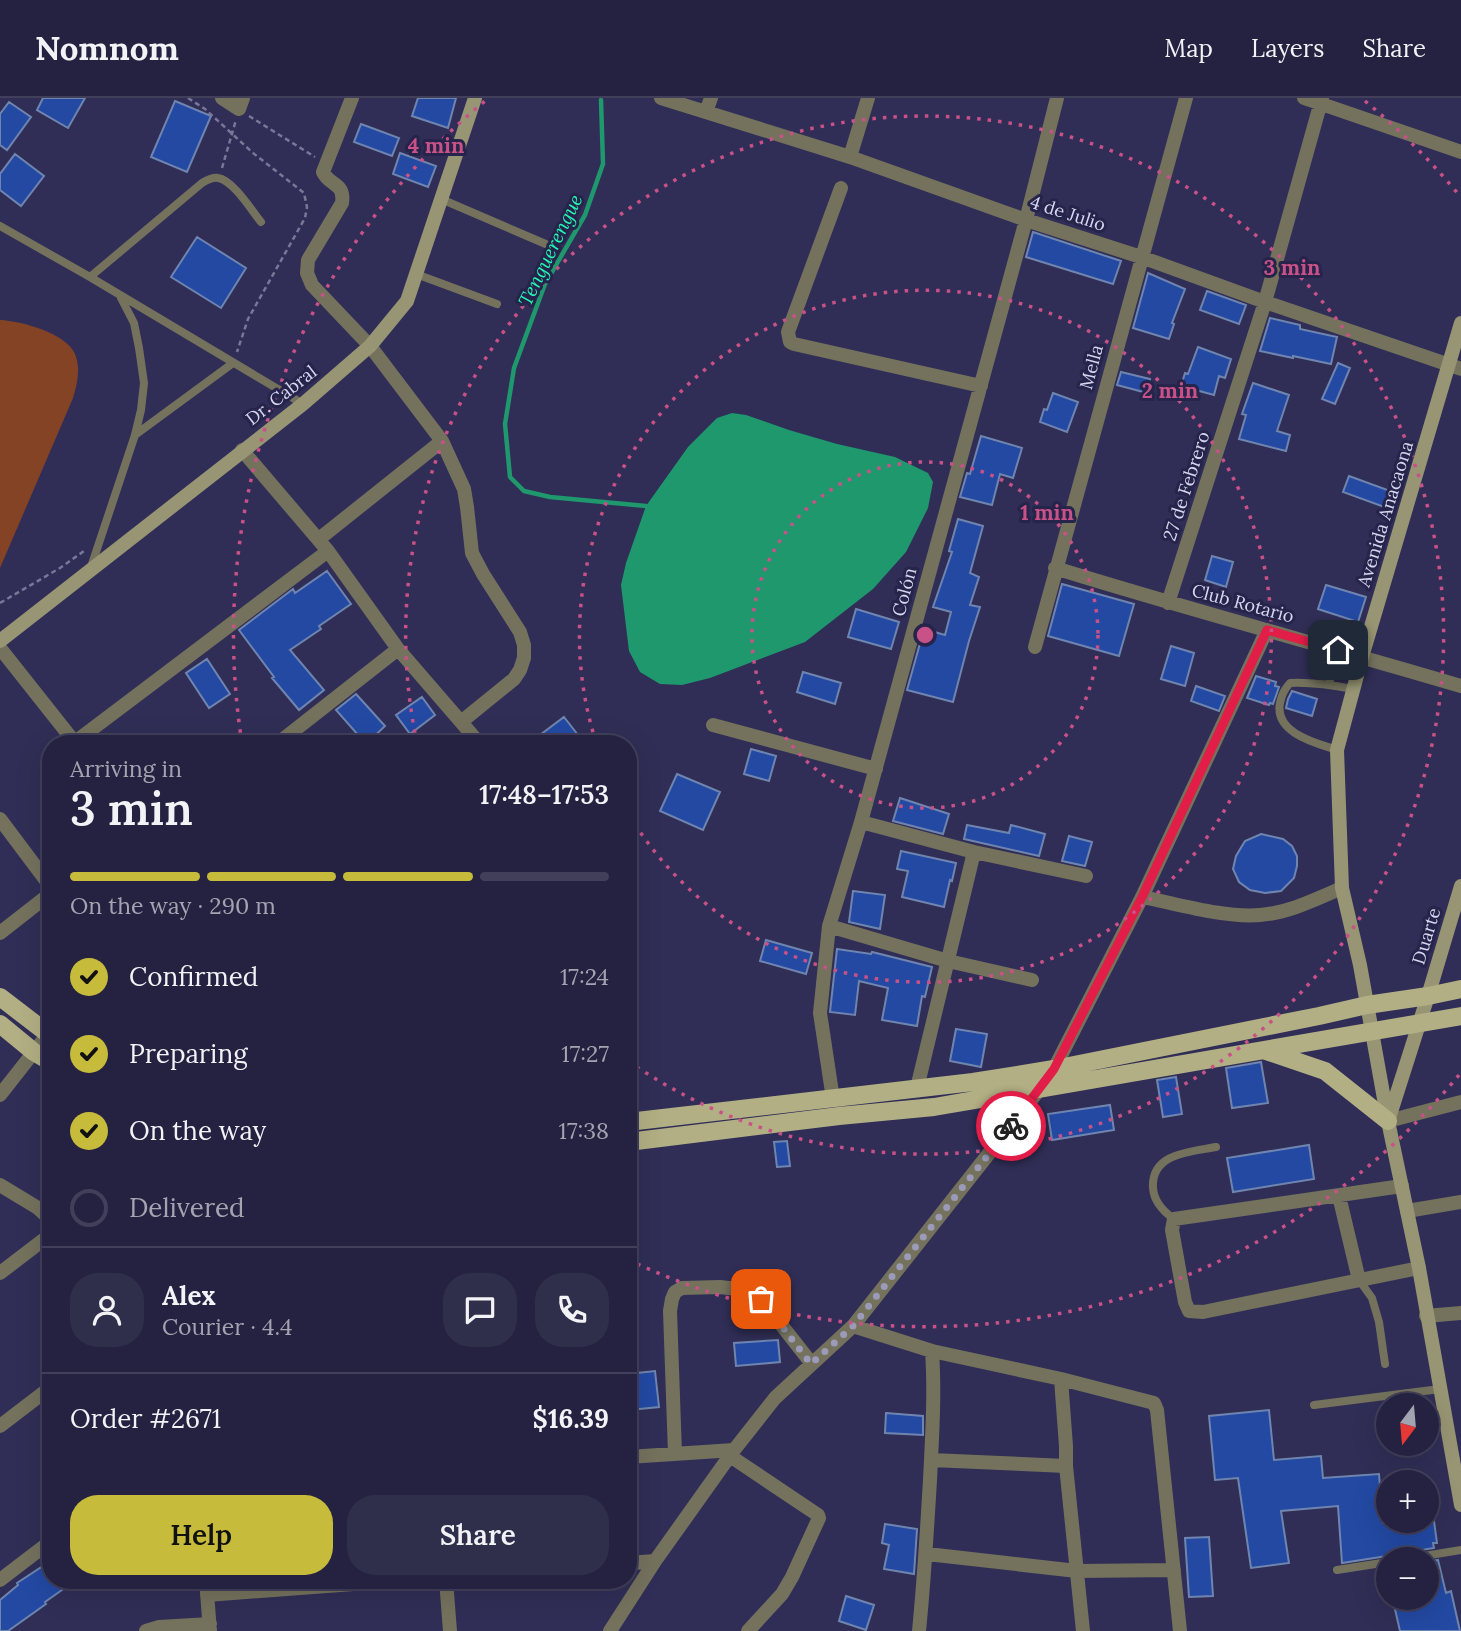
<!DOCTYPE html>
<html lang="en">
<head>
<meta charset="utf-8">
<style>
	body { margin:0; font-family:Lora,serif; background:#302f4b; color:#f1f3f6; height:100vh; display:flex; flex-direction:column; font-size:26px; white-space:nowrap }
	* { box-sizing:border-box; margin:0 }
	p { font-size:23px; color:#a3a4b1 }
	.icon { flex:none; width:38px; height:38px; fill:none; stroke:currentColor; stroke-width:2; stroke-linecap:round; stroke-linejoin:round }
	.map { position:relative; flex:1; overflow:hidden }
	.panel { position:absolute; left:42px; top:637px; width:595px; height:854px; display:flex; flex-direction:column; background:#242240; border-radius:28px; box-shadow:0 7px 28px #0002,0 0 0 2px #413f59 }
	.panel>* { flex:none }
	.needle { width:46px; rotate:196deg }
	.tools { position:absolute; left:1376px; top:1295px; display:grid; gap:14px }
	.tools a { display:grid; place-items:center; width:63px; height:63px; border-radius:50%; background:#242240; box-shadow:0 7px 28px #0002,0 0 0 2px #413f59; font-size:35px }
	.pin { position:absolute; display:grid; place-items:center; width:60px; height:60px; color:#fff; margin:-30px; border-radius:14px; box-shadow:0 4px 10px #0006 }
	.courier { position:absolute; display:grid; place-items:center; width:70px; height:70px; margin:-35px; border:5px solid #e11d48; border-radius:50%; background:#fff; color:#222; box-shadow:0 2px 9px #0007 }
	.overview em { font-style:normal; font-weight:600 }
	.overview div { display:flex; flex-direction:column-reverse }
	.overview { display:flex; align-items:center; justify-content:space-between; height:119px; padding:0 28px }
	h1 { font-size:46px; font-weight:600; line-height:52px }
	.bar { display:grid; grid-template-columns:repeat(4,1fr); gap:10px 7px; align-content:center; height:84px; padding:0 28px }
	.bar i { height:9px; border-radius:5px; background:#413f59 }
	.bar .current { background:#c7bb3b }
	.bar p { grid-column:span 4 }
	.line { display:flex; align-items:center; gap:18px; padding:0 28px; border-top:2px solid #413f59 }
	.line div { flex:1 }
	.round { display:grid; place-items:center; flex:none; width:74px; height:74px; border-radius:28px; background:#302f4b }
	ol { padding:0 28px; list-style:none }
	li { display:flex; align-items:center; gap:21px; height:77px }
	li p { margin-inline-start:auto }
	li .icon { padding:7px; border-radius:50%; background:#c7bb3b; color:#111; stroke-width:4 }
	li:last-child { color:#a3a4b1 }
	li i { width:38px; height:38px; border:4px solid #413f59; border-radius:50% }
	.action { display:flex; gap:14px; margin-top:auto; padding:14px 28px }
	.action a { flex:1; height:80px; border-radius:28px; background:#c7bb3b; color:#111; font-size:28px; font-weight:600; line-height:80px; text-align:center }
	.action a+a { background:#302f4b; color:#f1f3f6 }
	header { display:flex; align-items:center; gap:42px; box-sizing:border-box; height:98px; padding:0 35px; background:#242240; border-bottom:2px solid #413f59 }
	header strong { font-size:33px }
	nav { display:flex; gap:38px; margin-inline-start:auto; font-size:24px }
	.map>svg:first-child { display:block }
</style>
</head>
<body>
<header>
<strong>Nomnom</strong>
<nav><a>Map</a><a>Layers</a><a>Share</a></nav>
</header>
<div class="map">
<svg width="1461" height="1533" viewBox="0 0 1461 1533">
	<rect width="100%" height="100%" fill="#302e56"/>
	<!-- green -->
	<path fill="#854325" d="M0,222C21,223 66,235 75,256C81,271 77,286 73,300L0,470Z"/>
	<!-- water -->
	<path fill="#1f986e" d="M732,315L746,317L789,332L837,346L895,359L928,375L933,384L928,410L906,454L873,491L805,544L710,580L682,587L660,586L640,574L629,553L621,487L626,465L646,408L688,349L717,320Z"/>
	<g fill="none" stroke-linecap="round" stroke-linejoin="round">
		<!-- stream -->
		<path stroke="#1f986e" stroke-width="4.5" d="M601,2L603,66L585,117L545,186L514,270L505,326L510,379L524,393L550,399L646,408"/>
	</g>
	<!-- building -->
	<path fill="#2349a3" stroke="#6f85af" stroke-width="2" d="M43,0H85L68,30L37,12Z
		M418,0H456L448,30L412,18Z
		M175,3L211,18L187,74L151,59Z
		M9,4L31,19L7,52L0,47V16Z
		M361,26L399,40L392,58L354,44Z
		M400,55L436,68L428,89L393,76Z
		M15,56L44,78L21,108L0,92V76Z
		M1033,134L1121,163L1113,186L1026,159Z
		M197,139L246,170L221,210L171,179Z
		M1148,175L1185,191L1172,225L1174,226L1169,241L1133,230Z
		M1207,193L1246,207L1239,226L1200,212Z
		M1270,220L1300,227V231L1337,239L1331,266L1293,258V260L1260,253Z
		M1198,249L1231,261L1225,280L1219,278L1214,297L1181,288L1185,275L1188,276Z
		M1338,265L1350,270L1335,306L1322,301Z
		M1121,274L1150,281L1147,295L1117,287Z
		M1253,285L1289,297L1277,333L1290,337L1286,353L1239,341L1246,317L1242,316Z
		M1053,295L1078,304L1067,334L1040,324L1044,311L1047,312Z
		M981,338L1022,350L1013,380L1000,376L992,407L960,399L967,375L970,376Z
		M1349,378L1393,394L1387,410L1343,394Z
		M958,421L983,428L970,475L979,479L970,507L980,509L969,543L953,604L907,592L924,531L945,537L951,514L933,509L952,454L949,453Z
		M1212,458L1233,464L1226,489L1205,482Z
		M327,473L351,506L319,528L321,531L290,552L324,592L299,612L272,580L274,579L239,532L293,491L295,495Z
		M1062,486L1134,506L1119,558L1048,538Z
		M1326,487L1366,499L1358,524L1318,511Z
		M856,511L899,524L891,551L848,539Z
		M1171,548L1194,555L1185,588L1161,581Z
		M207,561L230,596L209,610L186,575Z
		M803,574L841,585L835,606L797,594Z
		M1256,578L1276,584L1275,588L1279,589L1273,606L1270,605L1269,607L1247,600Z
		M1196,588L1225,598L1219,613L1191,603Z
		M1292,593L1317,601L1312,618L1286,610L1288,601Z
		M356,596L385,628L366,646L336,612Z
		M422,599L435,617L410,636L396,617Z
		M564,619L585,646H528Z
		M751,651L776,658L769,683L744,676Z
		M677,676L720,694L703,732L660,713Z
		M900,700L949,716L943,736L893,723Z
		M967,727L1009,735L1011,727L1045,736L1039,758L964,741Z
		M1261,736L1283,741L1292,748L1297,758V768L1294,780L1281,793L1265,795L1250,792L1239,784L1233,771L1236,758L1245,743Z
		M1069,738L1092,744L1085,768L1062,763Z
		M901,753L956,765L952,783L950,782L944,809L902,799L908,773L897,771Z
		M853,793L885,797L880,831L849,824Z
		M766,842L812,855L806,876L760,863Z
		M837,851L871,856L872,854L932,869L925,899L922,898L917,928L882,922L888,890L859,883L855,917L830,914Z
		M956,931L987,936L981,969L950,963Z
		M1261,964L1268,1005L1232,1010L1226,970Z
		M1176,979L1182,1016L1163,1019L1157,982Z
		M1110,1007L1114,1032L1052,1042L1048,1016Z
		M787,1043L790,1068L777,1069L774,1044Z
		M1309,1047L1314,1081L1233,1094L1227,1060Z
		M778,1242L780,1264L736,1268L734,1245Z
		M655,1273L659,1309L630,1312L628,1276Z
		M1269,1312L1274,1362L1321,1358L1323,1380L1379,1376L1383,1425L1399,1423H1434L1437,1445H1433L1434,1450L1404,1455L1401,1456L1400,1461H1394L1391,1458H1387L1342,1465L1338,1408L1281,1413L1289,1465L1251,1470L1238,1380L1215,1382L1209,1318Z
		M886,1315L923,1318V1337L885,1335Z
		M885,1426L917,1431L914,1476L884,1471L889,1447L882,1445Z
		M1209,1439L1213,1498L1189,1499L1185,1440Z
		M1438,1462L1446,1495L1451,1493L1460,1533H1400L1394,1507L1426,1500V1464Z
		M43,1468L49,1478L51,1477V1482H76L45,1504L46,1506L8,1533H0V1502L18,1487L17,1485Z
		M846,1498L874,1507L866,1532L839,1523Z"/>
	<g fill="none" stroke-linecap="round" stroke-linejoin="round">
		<!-- path -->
		<path stroke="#787799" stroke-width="2.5" stroke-dasharray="5 3.5" stroke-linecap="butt" d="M188,0L205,11L253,55L304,95L307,109L305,120L248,221L237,254
			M249,18L315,59
			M222,70L236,22
			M0,505L60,470L84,453"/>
		<!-- lane -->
		<path stroke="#74725d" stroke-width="8" d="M441,101L548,147
			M0,128L90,179L303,306
			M416,176L497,206
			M90,179L202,85C207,82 213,79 218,80C233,82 252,113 261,124
			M135,337L233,265
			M91,469L135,337L141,312L144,285L139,250L134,225L121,200
			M1329,586L1337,552
			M1337,652C1316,645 1274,635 1280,605C1282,596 1284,592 1290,585C1312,584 1332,587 1353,591
			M1174,1121C1164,1114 1154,1104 1153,1090C1151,1055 1190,1054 1216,1049
			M1359,1182L1372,1200L1379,1224L1385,1266
			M1314,1307L1440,1291
			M1406,1461L1461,1452
			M1337,1472L1388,1464"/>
		<!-- street -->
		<path stroke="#74725d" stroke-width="14" d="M222,0L239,11L243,0
			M352,0L323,74C329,88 345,84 342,105L308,162L307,175L312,187L370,248L442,343L464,391L467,409L472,455L483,476L520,534L524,547V560L520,572L514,581L461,624
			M661,0L850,59L1026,122L1141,159L1265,204L1461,271
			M1304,0L1461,54
			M706,14L711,0
			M850,59L868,0
			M841,90L788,234L790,244L794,246L981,288
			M242,352L328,453L398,551L480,646
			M319,441L442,343
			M1055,470C1190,512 1326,548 1461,588
			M1168,505L1265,204L1322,0
			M1035,549L1186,0
			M0,550L76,646
			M713,627L876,671
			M75,644L328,453
			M277,646L398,551
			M0,721L51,789
			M861,724L974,754L1086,778
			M1142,799C1178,806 1224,820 1260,817C1289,815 1316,801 1342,790
			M829,828L948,863L1032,882
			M0,835L51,795
			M917,990L974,754
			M0,997L48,936
			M833,1001L820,915L829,828L861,724L1026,122L1057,0
			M1388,1023L1461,1004
			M0,1087L38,1110L51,1122
			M1402,1088L1174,1121L1172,1132L1185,1204L1189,1213L1203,1214L1419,1170
			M1339,1098L1359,1182
			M1407,1113L1461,1104
			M0,1175L51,1136
			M1426,1218L1461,1215
			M853,1228L932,1253L1061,1281L1154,1305L1157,1312L1180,1533
			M1061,1281L1066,1348V1368L1083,1533
			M0,1328L51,1289
			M675,1356L670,1213L672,1201L675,1194L682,1190L720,1189L746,1192L761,1201L812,1266
			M730,1358L818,1417L819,1420L792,1479L782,1496L748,1533
			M628,1359L734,1352
			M931,1362L1066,1368
			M927,1456L1077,1473L1174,1472
			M628,1465L655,1463
			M0,1482L51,1443
			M206,1482L210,1533
			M446,1482L450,1533
			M207,1497L407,1482
			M146,1533L159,1529L210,1526
			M610,1533L655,1463L734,1352L775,1300L853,1228L1039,992L1054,971L1142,799L1267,532
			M919,1533C924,1483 927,1433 930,1382C932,1340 935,1296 932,1253"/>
		<!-- secondary -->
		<path stroke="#979573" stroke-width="14" d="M1461,225L1362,559L1337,652L1342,790L1360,867L1388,1023L1419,1170L1461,1407
			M0,543L303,306L370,248L407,203L475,0
			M1389,1020L1428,898L1461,788"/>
		<!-- primary -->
		<path stroke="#b3af84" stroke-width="18" d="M0,899L51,938
			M0,926L34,954L51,964
			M1266,953L1325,973L1388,1023
			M628,1024L973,984L1054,971L1319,918L1367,907L1428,898L1461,891
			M628,1044L839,1018L934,1009L1461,918"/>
	</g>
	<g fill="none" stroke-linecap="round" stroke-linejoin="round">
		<!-- done -->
		<path stroke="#9b9bb9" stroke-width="7" stroke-dasharray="0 12.6" d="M761,1201L811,1266L853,1228L1011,1028"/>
		<!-- route -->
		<path stroke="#e11d48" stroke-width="9" d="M1011,1028L1054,971L1142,799L1267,532L1338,552"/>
	</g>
	<!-- distance rings -->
	<g fill="none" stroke="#c85187" stroke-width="3.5" stroke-dasharray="3.5 7">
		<circle cx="925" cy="537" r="173"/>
		<path d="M596 644A346 346 0 1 1 628 715"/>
		<path d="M417 645A519 519 0 1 1 631 965"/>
		<path d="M1459 977A692 692 0 0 1 633 1164M242 645A692 692 0 0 1 485 3M1365 3A692 692 0 0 1 1459 97"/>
	</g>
	<g text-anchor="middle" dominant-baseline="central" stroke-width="6" stroke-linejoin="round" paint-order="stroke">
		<!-- street labels -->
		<g font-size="18" fill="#d5d6ef" stroke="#26244b">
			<text transform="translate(1068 115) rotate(18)">4 de Julio</text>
			<text transform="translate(1091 269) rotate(-75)">Mella</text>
			<text transform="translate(281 297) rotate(-38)">Dr. Cabral</text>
			<text transform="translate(1186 388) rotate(-72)">27 de Febrero</text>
			<text transform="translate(1385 416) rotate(-73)">Avenida Anacaona</text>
			<text transform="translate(904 494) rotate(-75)">Colón</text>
			<text transform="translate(1243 505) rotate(15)">Club Rotario</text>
			<text transform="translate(1426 838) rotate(-73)">Duarte</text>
		</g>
		<!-- water labels -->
		<g font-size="19" font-style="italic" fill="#23f9b4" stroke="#26244b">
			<text transform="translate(550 152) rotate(-64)">Tenguerengue</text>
		</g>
	</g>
	<circle cx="925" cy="537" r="10" fill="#c85187" stroke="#26244b" stroke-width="3.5"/>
	<g font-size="21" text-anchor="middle" font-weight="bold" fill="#c85187" stroke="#26244b" stroke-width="6" stroke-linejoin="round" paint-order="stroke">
		<text x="436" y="55">4 min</text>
		<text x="1292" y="177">3 min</text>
		<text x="1170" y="300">2 min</text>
		<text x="1047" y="422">1 min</text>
	</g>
</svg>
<div class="tools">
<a><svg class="needle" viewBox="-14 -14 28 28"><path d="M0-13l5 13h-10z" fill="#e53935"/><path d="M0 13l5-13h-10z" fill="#a3a4b1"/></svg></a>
<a>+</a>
<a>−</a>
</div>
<div class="pin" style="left:761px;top:1201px;background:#ea580c"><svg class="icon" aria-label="bag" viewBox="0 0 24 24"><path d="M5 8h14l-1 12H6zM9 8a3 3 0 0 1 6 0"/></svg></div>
<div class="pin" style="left:1338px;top:552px;background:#1f2937"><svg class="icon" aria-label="home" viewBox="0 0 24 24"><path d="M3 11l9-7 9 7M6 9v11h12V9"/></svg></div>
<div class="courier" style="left:1011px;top:1028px"><svg class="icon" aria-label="bike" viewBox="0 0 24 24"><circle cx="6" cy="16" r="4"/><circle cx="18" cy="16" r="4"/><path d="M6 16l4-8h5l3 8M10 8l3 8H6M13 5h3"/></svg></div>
<section class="panel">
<div class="overview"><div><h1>3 min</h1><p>Arriving in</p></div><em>17:48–17:53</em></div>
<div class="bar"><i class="current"></i><i class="current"></i><i class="current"></i><i></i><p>On the way · 290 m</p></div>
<ol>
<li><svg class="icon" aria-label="check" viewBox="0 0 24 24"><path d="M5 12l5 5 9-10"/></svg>Confirmed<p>17:24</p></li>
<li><svg class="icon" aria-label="check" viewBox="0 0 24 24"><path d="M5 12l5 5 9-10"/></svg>Preparing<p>17:27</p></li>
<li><svg class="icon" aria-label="check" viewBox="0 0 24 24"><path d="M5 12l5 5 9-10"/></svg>On the way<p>17:38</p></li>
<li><i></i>Delivered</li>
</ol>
<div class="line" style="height:126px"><a class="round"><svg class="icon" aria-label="person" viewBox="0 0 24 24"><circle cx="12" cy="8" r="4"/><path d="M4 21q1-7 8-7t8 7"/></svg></a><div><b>Alex</b><p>Courier · 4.4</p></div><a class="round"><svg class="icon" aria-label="chat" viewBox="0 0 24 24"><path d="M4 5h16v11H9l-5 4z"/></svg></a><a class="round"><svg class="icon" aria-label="phone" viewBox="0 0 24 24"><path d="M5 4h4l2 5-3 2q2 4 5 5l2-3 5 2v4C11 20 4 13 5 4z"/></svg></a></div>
<div class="line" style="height:91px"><div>Order #2671</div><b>$16.39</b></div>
<div class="action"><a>Help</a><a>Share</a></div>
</section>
</div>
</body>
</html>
